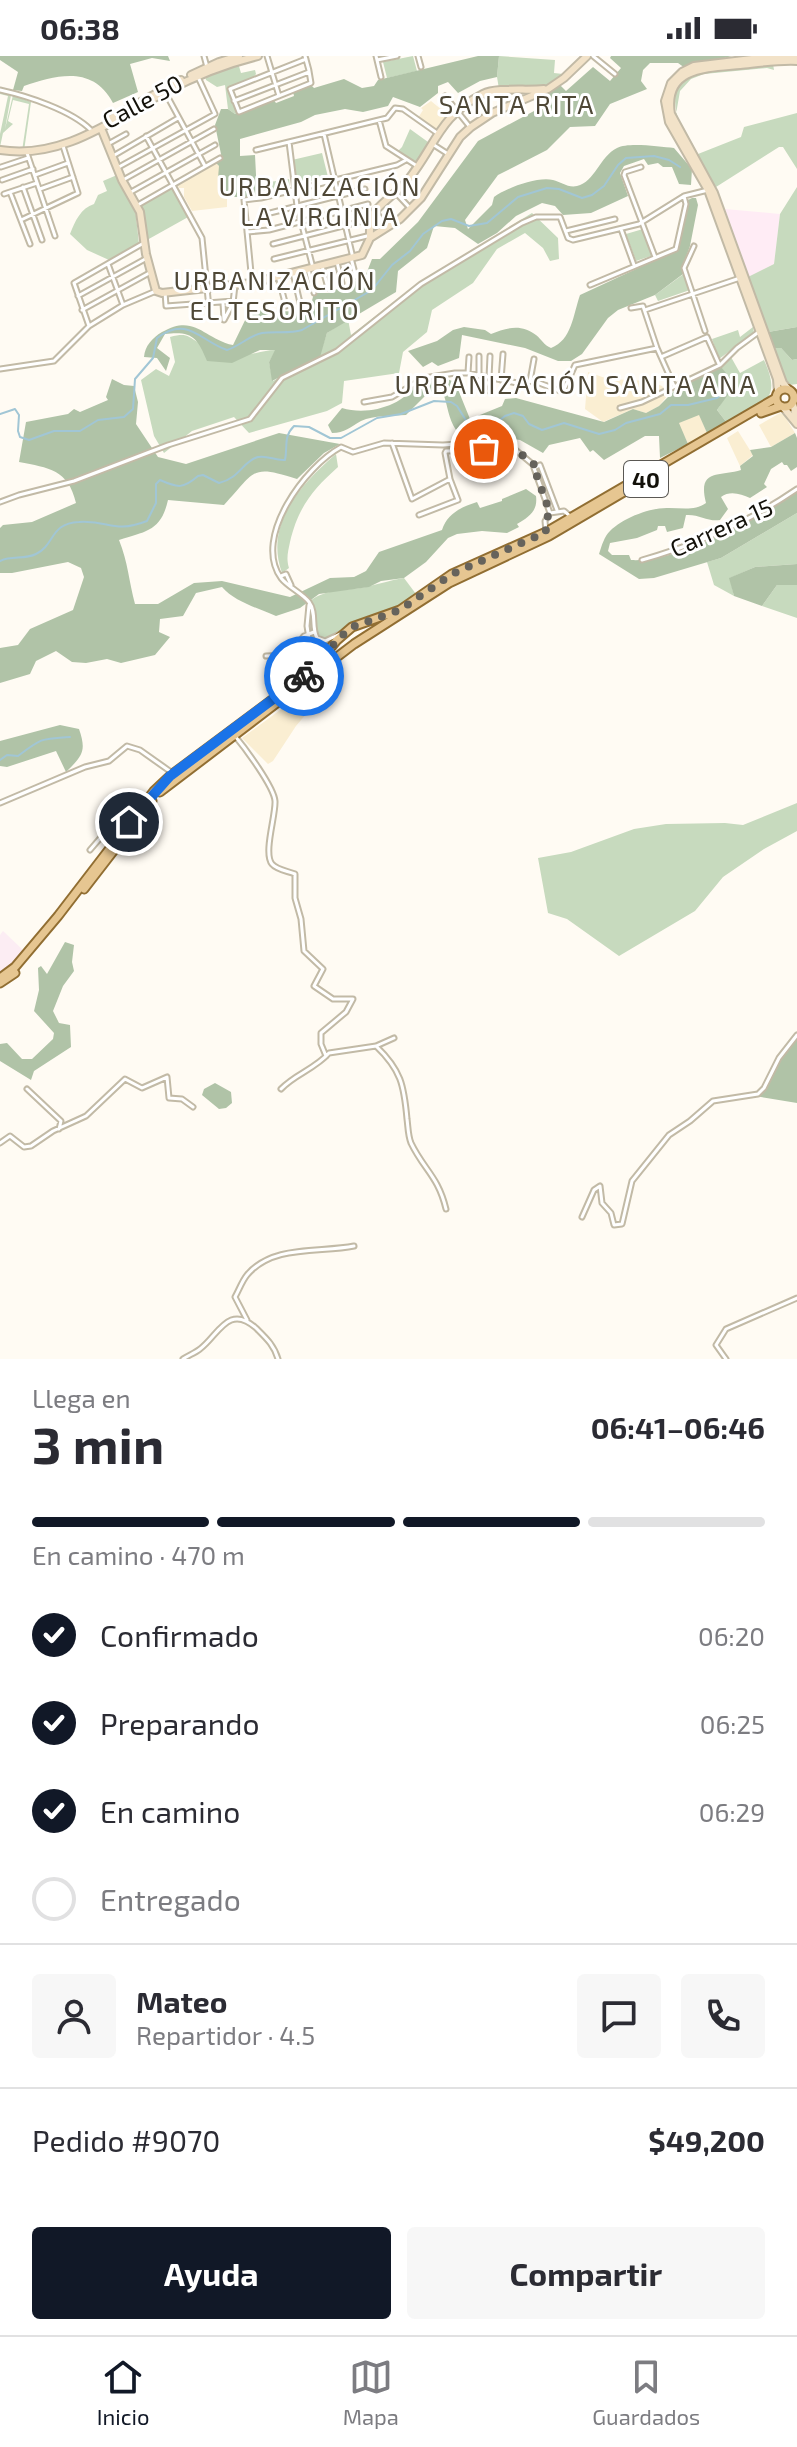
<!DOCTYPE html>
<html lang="es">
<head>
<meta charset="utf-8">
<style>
	body { margin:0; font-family:"Exo 2",sans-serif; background:#f7f7f7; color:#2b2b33; height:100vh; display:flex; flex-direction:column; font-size:30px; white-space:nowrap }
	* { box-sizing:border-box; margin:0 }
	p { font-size:26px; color:#7c7c81 }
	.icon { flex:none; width:44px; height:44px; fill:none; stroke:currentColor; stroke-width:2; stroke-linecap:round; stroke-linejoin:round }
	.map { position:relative; height:1303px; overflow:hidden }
	.details { display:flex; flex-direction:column; background:#fff; flex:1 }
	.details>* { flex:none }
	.pin { position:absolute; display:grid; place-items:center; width:68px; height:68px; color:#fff; margin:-34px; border:4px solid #fff; border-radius:50%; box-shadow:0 2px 8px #0007 }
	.courier { position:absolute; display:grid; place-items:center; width:80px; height:80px; margin:-40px; border:6px solid #1a73e8; border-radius:50%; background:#fff; color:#222; box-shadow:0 2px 10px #0007 }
	.head em { font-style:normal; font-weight:700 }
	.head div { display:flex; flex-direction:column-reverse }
	.head { display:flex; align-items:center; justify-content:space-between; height:136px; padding:0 32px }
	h1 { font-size:52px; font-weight:700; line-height:60px }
	.bar { display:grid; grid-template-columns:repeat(4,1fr); gap:12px 8px; align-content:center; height:96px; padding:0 32px }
	.bar i { height:10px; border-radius:6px; background:#e1e1e2 }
	.bar .selected { background:#111827 }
	.bar p { grid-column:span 4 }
	.line { display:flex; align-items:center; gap:20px; padding:0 32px; border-top:2px solid #e1e1e2 }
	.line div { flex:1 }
	.round { display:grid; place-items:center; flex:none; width:84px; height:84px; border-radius:8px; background:#f7f7f7 }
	ol { padding:0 32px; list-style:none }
	li { display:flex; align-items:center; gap:24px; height:88px }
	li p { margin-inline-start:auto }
	li .icon { padding:8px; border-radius:50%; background:#111827; color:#fff; stroke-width:4 }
	li:last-child { color:#7c7c81 }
	li i { width:44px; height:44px; border:4px solid #e1e1e2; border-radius:50% }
	.button { display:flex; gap:16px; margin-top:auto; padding:16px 32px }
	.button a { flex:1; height:92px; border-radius:8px; background:#111827; color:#fff; font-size:32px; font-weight:700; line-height:92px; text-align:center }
	.button a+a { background:#f7f7f7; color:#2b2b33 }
	.status { display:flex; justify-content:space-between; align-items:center; height:56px; padding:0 40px; background:#fff; direction:ltr }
	.status svg { height:22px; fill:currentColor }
	.tab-bar { display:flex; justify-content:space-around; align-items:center; height:112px; border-top:2px solid #e1e1e2; background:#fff; font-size:22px; color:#7c7c81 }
	.tab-bar a { display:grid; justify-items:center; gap:4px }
	.tab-bar .selected { color:#111827 }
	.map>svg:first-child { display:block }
</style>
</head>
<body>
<div class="status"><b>06:38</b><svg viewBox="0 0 49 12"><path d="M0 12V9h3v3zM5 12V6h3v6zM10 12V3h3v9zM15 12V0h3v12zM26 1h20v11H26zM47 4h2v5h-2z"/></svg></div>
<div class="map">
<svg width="797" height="1303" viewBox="0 0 797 1303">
	<rect width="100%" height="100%" fill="#fffbf3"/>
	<!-- commercial -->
	<path fill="#fcedf3" d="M3,875L25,896L13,910L0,919V879Z"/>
	<!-- built -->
	<path fill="#faeed2" d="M431,45L448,59L436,73L418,62L423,54L421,52Z
		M215,106L219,110L220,129L227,141V151L192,155L184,141V132H179L177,128Z
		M588,316L608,323L650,325L662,330L668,339L659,350L646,357L633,353L603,366L585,353Z
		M780,357L784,359L795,377L771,391L759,369Z
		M699,358L707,377L688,388L678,367Z
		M738,375L753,399L740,410L727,382Z
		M302,638L312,651L296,670L273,705L268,708L242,682Z"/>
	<!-- medical -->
	<path fill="#ffecf5" d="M725,153L780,158L774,208L749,221Z"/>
	<!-- green -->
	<path fill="#c7dabe" d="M413,0L417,15L387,22L383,6Z
		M499,0L555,4L554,17L563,18C548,36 521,32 499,33L497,21Z
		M238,7L241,17L255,14L256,18L253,22L228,31L238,57L235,58L228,53L225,29L217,31L206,24L205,20Z
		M773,8L774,14L767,12L704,18L691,23L680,35L676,58L698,98L741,81L744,71L797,57V113L783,91H779L716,131C701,106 643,32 699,17C723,11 749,11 773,8Z
		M0,36L11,39L5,73L13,39L31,46L24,95H22L29,48L13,44L8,65L13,68L3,77L0,91V78L8,40L0,38Z
		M410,73L428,86L417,106L397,96L402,91Z
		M322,97L328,121L296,129L292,104Z
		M117,119L135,151L139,188L109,204L87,194L70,178C75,165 81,152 94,148L98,139L107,135L103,125Z
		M289,123L290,133L261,141L257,139V128Z
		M172,130L190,160L147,184L140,150Z
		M797,131V271L768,276L746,222L774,208L780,158Z
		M532,157L558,182L559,203L550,205L543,192L525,177L497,193L473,227L432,254L427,276L403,296L399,317L344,325L342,347L327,355L249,377L234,361L192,375L164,397L154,380L141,324L156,313L169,320L175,306L170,281C186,277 186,279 199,287C205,291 243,299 250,298C259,297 266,294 276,294L269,306L273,325L319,301L327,277L348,263L351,279L419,226Z
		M643,173L654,199L636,205L626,178Z
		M685,217L690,234L658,245L655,239Z
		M753,271L754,277L719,303L712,283L738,274L740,281Z
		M773,292H781L792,304L797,303V328L790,329L786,326Z
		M731,301L740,317L764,304C784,347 760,348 727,367L717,354C727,340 731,327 721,311Z
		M336,398L338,411C312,434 298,452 290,486C288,496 286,502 289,512L282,517C264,468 301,428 336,398Z
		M797,457V508L755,511L730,522L734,540L714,529L707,506L721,502Z
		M404,522L416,538L415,542L400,552L330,582L318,581C312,570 316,556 310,545C327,532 346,535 366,531C379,528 391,524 404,522Z
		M777,529H797V562L762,550Z
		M310,578L325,586L336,582L314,609Z
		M307,579L311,612L293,626L268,609L271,602L289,600Z
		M797,747V775L764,793L723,821L695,855L619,900L567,863L548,857L538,802L571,796L634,773L666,768L725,767L743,769Z"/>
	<!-- forest -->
	<path fill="#b0c3a7" d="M0,0H168L170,5L152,2L130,8L138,36L113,47C93,9 57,19 24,30L22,35L13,34L18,16L0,4Z
		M478,0H499L497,21L480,25L458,37L448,26L438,30V37L420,51L393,41L388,50L363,56L345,53L315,59L301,66L240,83V100L255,99L257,138L261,141H227L225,139L218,122L219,110L215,106L222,103L215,69L221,53H228L235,58L273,43L276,47L294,40L293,36L311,29L314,32L344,23L362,32L374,30L378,24Z
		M611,0H732L685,12L678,7H650L643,14L641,25L647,33L610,48L595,70L570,71L547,94L498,119L465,164L468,173L492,149L494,141C506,132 538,120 553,124C561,126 568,132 577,130C595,126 600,100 617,92C629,86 660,91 674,92L692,113L691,129L679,128L672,111H663L658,107L648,109L644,103L624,110L620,117L628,140L591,157L563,159L555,150L542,147L516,160L497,177L478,188L455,172L434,170L427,192L398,215L396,236L327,277L320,301L272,325L269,306L275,294H260L232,307L207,305C197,281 192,275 165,278L157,292L170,302L166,315L157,302L144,301C145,290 152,282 162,276C195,257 204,283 233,289L250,254L309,256L314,237H328L365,221L372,203H380L418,166L478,85L547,48L543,38L560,29L566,35L593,11L610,25L621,12L610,2Z
		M692,142H696L698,149L690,190L682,212L683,218L655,239L618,254L608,262L582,298L571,305H558L525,292L462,279L459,302L438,310L432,306L423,311L408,295L437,285L453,274L464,271L485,274L491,278C506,272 521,267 536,279C542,284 544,289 551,292C572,284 573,259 580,239L677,194L688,144Z
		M797,271V303L792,304L781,292H773L768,276Z
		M721,311L738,331L727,340L717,354L727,367L707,377L699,359L679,367L688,388L660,402L659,380H645L604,404L593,394L590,396L580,382L549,389L543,397L520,384L456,374C448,362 448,350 443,337L429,336L406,359C392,360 374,359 361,365C350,371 345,377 332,377L328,369L342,352C368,360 403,350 417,327L444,322L455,326L470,363L502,350L505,343L516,342L604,366L633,353L646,357L659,350L675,334Z
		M112,323L124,329L134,330L138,346L136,368L158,401L186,408L279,377L340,388L324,397L297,423C250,408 256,415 224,449L168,444C161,475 147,475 119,484C128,506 129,526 135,548H158L194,527L222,525L290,541L330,522L354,521L366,515L379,496L442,474C447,458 461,451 477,446L480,452L502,445V443L526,433L536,440C538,455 529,461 517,468L519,471L507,477L482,475L457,478L448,482L426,506L404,522L381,525L369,531L319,538L300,552L276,560C258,552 235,546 222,531L196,537L183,560L160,563L159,576L170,581L155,599L121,607L107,603L86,607L72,606L56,595L36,605L30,618L0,627V592L18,589L30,573L73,554L84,521L81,512L68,506L12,517H0V472L3,469L32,466L76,447C68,413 49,412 19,406L26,366L68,358L74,353L80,356L108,344L106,341Z
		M795,377L797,382V411L791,415L787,409H784L782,406L771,413L764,428L767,431L750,442C741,438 730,434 721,441L728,453L720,464C708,466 699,458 686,459L683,472L667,476L665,470H658L657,474L637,482L610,487L608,495L612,499H629L631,504C678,507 758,463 797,436V457L721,502L654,522L639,523L599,498C602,489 604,481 610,475C623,462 651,451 669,452C682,452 695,455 706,447C697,412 720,421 741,414L740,410L753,400L750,394L771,391Z
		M797,508V529H777L762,550L734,540L729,522L755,511Z
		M60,669L79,673C87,696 82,700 66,716L56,695L7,711L0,710V685Z
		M65,886L74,889L72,906L74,915L63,930L53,955L59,967L70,969L71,991L34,1015L31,1024L0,1005V988L7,987L22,1003H32L53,983L54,977L34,955L39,934L38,912L41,910L47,918Z
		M797,984V1047L755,1040L790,991Z
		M215,1027L231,1036L232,1047L226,1052L219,1053L202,1039L204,1033Z"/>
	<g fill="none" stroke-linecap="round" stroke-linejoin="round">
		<!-- stream -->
		<path stroke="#a1c6d5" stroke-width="2" d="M0,358L15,353L19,359L18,375L20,381L29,384L54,375H80L98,364L124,361L133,353L135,323L153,302L157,282C188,259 200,285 227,294C240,290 250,279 262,277C276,275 289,278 302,274L372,234L392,209L410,195L423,178L442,165L451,163L469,170L487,167L518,141L547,132L559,133L582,142L592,139L604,130L618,109L626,102L654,100L669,104L680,111
			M0,505C12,499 24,504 36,498C55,489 50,467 79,466C110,464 113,478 147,465L156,447V428L160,424C178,432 183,433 198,420L203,419L219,427C240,422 243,405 258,401C268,399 275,405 285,404C288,390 283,381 294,370L309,371L330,382H341L377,362L401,358L434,345L451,346L457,350L467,366L475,373L490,372L505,360L514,357L523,360L529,368L542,374L564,367L599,378L615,374L626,367L660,358L671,349H688L717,342L728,333
			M0,704L7,699L18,700C42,682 40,683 70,681"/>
		<defs>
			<path id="street" d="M204,0L207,11
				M267,0L279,40
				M305,0C308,9 310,18 311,27L239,56L230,33L306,3
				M376,0L381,21
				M418,0L421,11
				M593,0L615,18
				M377,4L397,0
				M0,34C27,40 71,54 91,74
				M165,36L205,110
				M445,40L470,71
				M234,45L309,16
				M379,64L386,90L417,110
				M324,78L353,202
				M146,80L202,182L209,252
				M289,86L297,150L313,212
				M108,88L126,78
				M434,89L448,98
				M256,94L387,62L395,52L403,53L437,77
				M27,97L55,180
				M113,100L178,62
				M1,111L28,102
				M641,111L625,116L624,119L655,201
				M117,112L215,58L198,21
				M35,119L68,107
				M2,124L33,113
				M123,124L214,73
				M23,131L42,184
				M40,133L73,121
				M10,136L30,188
				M131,136L215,89
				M396,137L410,152
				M4,138L37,127
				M136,150L220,102
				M270,157L365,133
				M377,157L386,171
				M21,164L78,137L63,90
				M621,173L634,209
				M566,175L615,163
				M247,176L269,174L368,148
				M273,188L370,163
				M694,190L684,212L705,275
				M351,202L356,221
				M274,203L367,180
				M337,206L342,227
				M108,208L123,249
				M322,210L328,232
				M308,213L314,237
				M293,217L301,251
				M278,220L286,250
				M252,227L244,144L261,142L397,109L406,104
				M590,229L676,193L686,148L684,140
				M165,236L166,250L234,245
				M78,240L147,202
				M223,247L224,264L233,247L235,229
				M631,252L643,250L657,292L674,330
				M82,254L151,216
				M645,254L740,222
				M89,270L74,227L142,188
				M661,301L707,281L719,308
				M0,313L54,305L89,270L123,249L156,235
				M468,317L469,301
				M479,320V300
				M489,322L490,300
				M501,324L503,298
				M530,325L534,303
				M489,335L494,322
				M364,346L392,341L424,322L455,317H468L517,327L534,325L563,336L575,309L657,292
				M620,352L642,346L720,309L737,292L760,275
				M392,387L412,443L450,423L445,397L446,395L513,394
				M540,409L534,412L550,457
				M540,409L557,454
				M0,446L19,439L74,425L168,389L250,363L282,322L337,295L421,228L522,167L536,161H560L568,182L573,184L639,168L684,140L708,134
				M419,459L458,444L450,423
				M546,476L545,465L550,457L564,455L571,461
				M642,504C698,488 749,466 797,433
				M281,520L286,518L291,529
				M309,549L307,570L313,609
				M340,578L325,585L317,582C311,571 317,557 309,546C302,537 288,531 281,522C252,481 306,410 341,391L353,396L384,387L443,389L499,385L506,386L536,411
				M266,600L289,599L304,580L314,576
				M235,680C245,692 274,731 275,745C276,759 263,797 272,808C277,814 288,815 295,818V842L301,863L304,895L323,913L314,930L333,943H353L346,956L321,977V988L326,1000
				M0,747L85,711L109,705L127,690L140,694L171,716
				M90,794L108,773L114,762
				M376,990C401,1014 404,1029 407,1063C408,1070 408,1080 411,1087C424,1114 438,1120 446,1153
				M27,1033L61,1065L59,1073
				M281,1033C295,1018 315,1013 329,997L376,990L394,982
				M0,1087L10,1080L24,1091L31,1090L53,1075L86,1060L125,1023L142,1032L167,1021L169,1042L182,1043L193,1051
				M582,1161L594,1134L600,1130L602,1147L611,1157L614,1169L622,1168L632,1125L669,1079L690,1065L713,1045L758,1038L764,1032L779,1002L797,979
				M247,1264L235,1241C239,1234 242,1225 247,1219C273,1188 320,1197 354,1190
				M183,1303C189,1299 195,1297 200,1293C218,1280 228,1247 256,1272C266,1282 274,1289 278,1303
				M726,1303L716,1289L726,1273L797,1242"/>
			<path id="secondary" d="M191,19L219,6L239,0
				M110,63L181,24
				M101,72L122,124L140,156L146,198L156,235L162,237L252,227L362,199L370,182L400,163L421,142L460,81L471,71L492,57L548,33L564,22L587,0
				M0,94C62,104 113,64 165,36C195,20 225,8 258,0
				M370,182C370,175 369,165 373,158C376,151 400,134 408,124C436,89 439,60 483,38C497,31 527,35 544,33
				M788,333L783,327L714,137L671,58C663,11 708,12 740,9C759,7 778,4 797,5
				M778,336L777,323L708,134L669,66L665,45L671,27L682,16L694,10L760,2L797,1
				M793,347L797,365
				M783,351L797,368"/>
			<path id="primary" d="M776 342a9 9 0 1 1 18 0a9 9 0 1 1-18 0Z
				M761,357L781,350
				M160,736L354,588L449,527L549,480L646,423
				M84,833L152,745
				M0,922L15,911L58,860L154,735L170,720L312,614L337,584L352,571L400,554L452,518L546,476L776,342
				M0,927L15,917"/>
		</defs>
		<!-- street casing -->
		<use href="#street" stroke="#c2baa6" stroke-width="7"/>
		<!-- secondary casing -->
		<use href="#secondary" stroke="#c2baa6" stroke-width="10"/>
		<!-- primary casing -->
		<use href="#primary" stroke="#916e32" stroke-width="11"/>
		<!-- street -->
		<use href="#street" stroke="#fff" stroke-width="3"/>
		<!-- secondary -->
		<use href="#secondary" stroke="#f2e2c8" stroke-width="6"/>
		<!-- primary -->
		<use href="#primary" stroke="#e6c691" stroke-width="7"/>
	</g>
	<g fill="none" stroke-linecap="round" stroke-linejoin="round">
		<!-- done -->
		<path stroke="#66635c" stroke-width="8" stroke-dasharray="0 14.4" d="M304,620L318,609L337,584L352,571L400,554L452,518L546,476L545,465L550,457L534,412L536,411C521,393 507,393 484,393"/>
		<!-- route -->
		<path stroke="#1a73e8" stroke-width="10" d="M129,766L170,720L304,620"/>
	</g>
	<g text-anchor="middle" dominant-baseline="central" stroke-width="6" stroke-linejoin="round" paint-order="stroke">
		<!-- shield labels -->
		<rect fill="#fff" stroke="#5a5854" stroke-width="2" x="624" y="405" width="44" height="36" rx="6"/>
		<g font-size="22" font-weight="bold" fill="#13110a">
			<text x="646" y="423">40</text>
		</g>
		<!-- street labels -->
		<g font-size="24" fill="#13110a" stroke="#fff">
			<text transform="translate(142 45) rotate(-28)">Calle 50</text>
			<text transform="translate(721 471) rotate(-24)">Carrera 15</text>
		</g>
		<!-- neighbourhood labels -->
		<g font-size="26" letter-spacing="2" fill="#4f4837" stroke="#fff">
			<text x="517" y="47">SANTA RITA</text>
			<text x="320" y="129">URBANIZACIÓN<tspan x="320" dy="30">LA VIRGINIA</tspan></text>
			<text x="275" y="223">URBANIZACIÓN<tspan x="275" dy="30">EL TESORITO</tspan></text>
			<text x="576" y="327">URBANIZACIÓN SANTA ANA</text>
		</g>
	</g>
</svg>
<div class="pin" style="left:484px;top:393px;background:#ea580c"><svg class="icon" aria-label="bag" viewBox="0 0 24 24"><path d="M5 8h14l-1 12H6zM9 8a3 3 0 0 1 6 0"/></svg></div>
<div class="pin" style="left:129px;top:766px;background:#1f2937"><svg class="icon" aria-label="home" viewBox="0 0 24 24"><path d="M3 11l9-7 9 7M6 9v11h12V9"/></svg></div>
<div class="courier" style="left:304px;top:620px"><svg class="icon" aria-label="bike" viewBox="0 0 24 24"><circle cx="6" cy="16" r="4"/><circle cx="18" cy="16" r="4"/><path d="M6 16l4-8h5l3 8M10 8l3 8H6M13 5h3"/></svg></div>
</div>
<section class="details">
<div class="head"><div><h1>3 min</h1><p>Llega en</p></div><em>06:41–06:46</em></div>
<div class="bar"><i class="selected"></i><i class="selected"></i><i class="selected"></i><i></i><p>En camino · 470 m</p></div>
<ol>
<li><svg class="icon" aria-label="check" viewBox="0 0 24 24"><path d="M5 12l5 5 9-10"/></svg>Confirmado<p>06:20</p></li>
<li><svg class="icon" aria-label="check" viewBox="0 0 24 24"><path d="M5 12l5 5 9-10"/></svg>Preparando<p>06:25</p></li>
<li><svg class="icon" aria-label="check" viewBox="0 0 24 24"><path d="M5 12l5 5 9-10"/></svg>En camino<p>06:29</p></li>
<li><i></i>Entregado</li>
</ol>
<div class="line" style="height:144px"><a class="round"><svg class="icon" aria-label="person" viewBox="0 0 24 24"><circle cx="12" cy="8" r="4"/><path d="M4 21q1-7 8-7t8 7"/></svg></a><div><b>Mateo</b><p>Repartidor · 4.5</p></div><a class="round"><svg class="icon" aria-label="chat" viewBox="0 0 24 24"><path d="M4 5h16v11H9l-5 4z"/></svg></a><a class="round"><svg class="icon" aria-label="phone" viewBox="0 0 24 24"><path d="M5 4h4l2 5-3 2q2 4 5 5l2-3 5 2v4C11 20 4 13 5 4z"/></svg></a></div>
<div class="line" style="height:104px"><div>Pedido #9070</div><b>$49,200</b></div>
<div class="button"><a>Ayuda</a><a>Compartir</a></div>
</section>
<nav class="tab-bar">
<a class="selected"><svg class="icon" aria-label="home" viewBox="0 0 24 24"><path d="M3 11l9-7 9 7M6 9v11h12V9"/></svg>Inicio</a>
<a><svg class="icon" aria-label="map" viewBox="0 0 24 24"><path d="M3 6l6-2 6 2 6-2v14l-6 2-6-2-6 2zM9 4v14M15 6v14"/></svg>Mapa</a>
<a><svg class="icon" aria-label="saved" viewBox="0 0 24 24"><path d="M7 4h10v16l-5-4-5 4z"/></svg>Guardados</a>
</nav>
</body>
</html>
